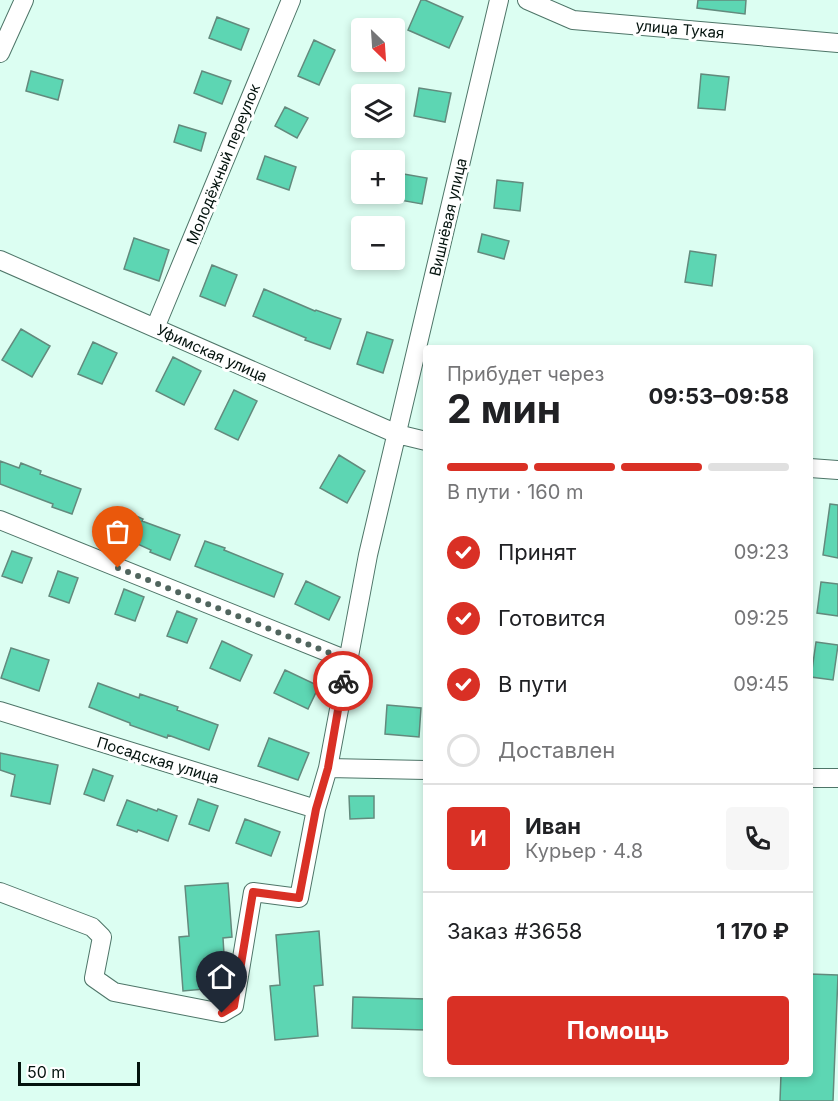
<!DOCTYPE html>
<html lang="ru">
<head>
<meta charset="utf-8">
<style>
	body { margin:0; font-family:Inter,sans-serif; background:#f6f6f6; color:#202124; height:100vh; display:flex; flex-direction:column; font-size:22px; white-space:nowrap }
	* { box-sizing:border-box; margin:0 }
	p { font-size:20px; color:#757577 }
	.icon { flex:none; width:33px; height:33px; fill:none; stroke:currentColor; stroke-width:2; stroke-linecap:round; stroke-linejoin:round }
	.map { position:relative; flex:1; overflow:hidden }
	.side { position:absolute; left:423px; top:345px; width:390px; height:732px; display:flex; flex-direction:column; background:#fff; border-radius:6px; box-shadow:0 3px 9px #0003 }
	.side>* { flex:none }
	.needle { width:39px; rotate:155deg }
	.tools { position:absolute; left:351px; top:18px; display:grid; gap:12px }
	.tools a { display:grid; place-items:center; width:54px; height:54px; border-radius:6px; background:#fff; box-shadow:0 3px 9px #0003; font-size:30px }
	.scale { position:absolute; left:18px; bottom:15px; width:122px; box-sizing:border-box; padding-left:6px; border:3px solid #04130e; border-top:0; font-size:16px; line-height:21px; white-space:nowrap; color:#04130e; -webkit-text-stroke:4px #fff; paint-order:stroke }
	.pin { position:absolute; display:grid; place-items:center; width:51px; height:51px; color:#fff; margin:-62px -26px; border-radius:50% 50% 50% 0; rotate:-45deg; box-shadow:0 0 6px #0007 }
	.pin .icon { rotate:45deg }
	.courier { position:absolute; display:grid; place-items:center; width:60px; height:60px; margin:-30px; border:4px solid #d93025; border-radius:50%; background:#fff; color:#222; box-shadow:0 2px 8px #0007 }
	.summary em { font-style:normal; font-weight:700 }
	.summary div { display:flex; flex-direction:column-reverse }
	.summary { display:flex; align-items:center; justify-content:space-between; height:102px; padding:0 24px }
	h1 { font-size:39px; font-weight:700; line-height:45px }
	.bar { display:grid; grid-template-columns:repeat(4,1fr); gap:9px 6px; align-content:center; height:72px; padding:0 24px }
	.bar i { height:8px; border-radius:4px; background:#e0e0e0 }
	.bar .current { background:#d93025 }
	.bar p { grid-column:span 4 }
	.line { display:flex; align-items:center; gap:15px; padding:0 24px; border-top:2px solid #e0e0e0 }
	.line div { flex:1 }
	.round { display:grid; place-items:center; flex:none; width:63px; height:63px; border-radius:6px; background:#f6f6f6 }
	ol { padding:0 24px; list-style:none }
	li { display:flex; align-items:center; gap:18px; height:66px }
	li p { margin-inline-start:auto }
	li .icon { padding:6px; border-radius:50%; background:#d93025; color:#fff; stroke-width:4 }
	li:last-child { color:#757577 }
	li i { width:33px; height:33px; border:3px solid #e0e0e0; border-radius:50% }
	.primary-button { display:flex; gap:12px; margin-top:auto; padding:12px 24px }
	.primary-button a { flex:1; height:69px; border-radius:6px; background:#d93025; color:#fff; font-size:24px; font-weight:700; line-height:69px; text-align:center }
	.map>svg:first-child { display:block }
</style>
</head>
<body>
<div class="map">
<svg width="838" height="1101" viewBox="0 0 838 1101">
	<rect width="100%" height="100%" fill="#dcfef2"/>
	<!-- building -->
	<path fill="#5dd6b3" stroke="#638a7d" stroke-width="1.5" d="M421,0H425L463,17L449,48L408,30Z
		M698,0H746L745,14L697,8Z
		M217,17L249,29L241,50L209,38Z
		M314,40L335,50L319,85L298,76Z
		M31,71L63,80L58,100L26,91Z
		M202,71L231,81L222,104L194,93Z
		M701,74L729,77L725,110L698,108Z
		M419,88L451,93L445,122L414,116Z
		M285,107L308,118L297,138L275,126Z
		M179,125L206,133L201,151L174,142Z
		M265,156L296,167L289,190L257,179Z
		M398,173L427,178L422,204L394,199Z
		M497,180L523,183L520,211L494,208Z
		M482,234L509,241L504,259L478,252Z
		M134,238L169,250L159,281L124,269Z
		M690,251L716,255L712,286L685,282Z
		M212,265L237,275L225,306L200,296Z
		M264,289L315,311L316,310L341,319L330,349L305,340L306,338L253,316Z
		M21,329L50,346L32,377L2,360Z
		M367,332L393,340L383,373L357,364Z
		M93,342L117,353L102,384L78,374Z
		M173,357L201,371L184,405L156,391Z
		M234,390L257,401L238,440L215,429Z
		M339,455L365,471L347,503L320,488Z
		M0,461L19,468L21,463L41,471L40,474L81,489L72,514L52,507L53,504L0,484Z
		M830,504L838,505V558L823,555Z
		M119,508L143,519L142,521L180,535L170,560L150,552L151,550L109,531Z
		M205,541L225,548L224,550L283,574L274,597L195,566Z
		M12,551L32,558L22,583L2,576Z
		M58,571L78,578L69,603L49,596Z
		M306,581L340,597L329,620L295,604Z
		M821,582L838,584V616L817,613Z
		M124,589L144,597L135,621L115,614Z
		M177,611L197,619L187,643L167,636Z
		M222,641L252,655L240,681L210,668Z
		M816,642L838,645L833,680L811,677Z
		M11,648L49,660L39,691L1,678Z
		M285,670L319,686L308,709L274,693Z
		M98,683L139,698L140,694L178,707L177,710L218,725L209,750L168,735L167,738L130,725V723L89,707Z
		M387,705L421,708L419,737L385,734Z
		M269,738L309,753L298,780L258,766Z
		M0,753L58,765L50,804L11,796L15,775L0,770Z
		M93,769L113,776L104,801L84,794Z
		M349,796H374V818L350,819Z
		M198,799L218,806L209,831L189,824Z
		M127,800L157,811L158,809L177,816L168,841L138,830L137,832L117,825Z
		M245,819L280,832L271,856L236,843Z
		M228,883L232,937L223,938L226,987L183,991L179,937L189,936L185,886Z
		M319,931L323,985L314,986L318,1036L275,1040L270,986L280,985L276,935Z
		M810,974L838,975L833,1101H780L781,1074H810Z
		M353,997L426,999V1030L352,1028Z"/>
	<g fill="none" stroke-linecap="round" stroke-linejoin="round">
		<defs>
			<path id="street" d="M527,0L573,20L838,43
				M0,53L24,0
				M0,260L397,434L426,441
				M155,328L291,0
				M810,468L838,470
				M0,520L347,660
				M0,711L316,809
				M328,768L426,770
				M810,778H838
				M0,892L92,927L102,937L94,978L114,992L222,1013L234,1006L253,892L299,898L316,809L328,768L368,555L499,0"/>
		</defs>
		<!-- street casing -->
		<use href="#street" stroke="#4e7568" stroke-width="20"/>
		<!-- street -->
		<use href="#street" stroke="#fff" stroke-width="18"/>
	</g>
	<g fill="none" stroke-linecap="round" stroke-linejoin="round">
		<!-- done -->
		<path stroke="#50655e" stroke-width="6" stroke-dasharray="0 10.8" d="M118,568L347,660L343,681"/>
		<!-- route -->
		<path stroke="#d93025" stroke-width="8" d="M222,1013L234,1006L253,892L299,898L316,809L328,768L343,681"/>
	</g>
	<g text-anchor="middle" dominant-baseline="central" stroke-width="6" stroke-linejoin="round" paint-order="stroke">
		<!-- street labels -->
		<g font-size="15" fill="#04130e" stroke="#fff">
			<text transform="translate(680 29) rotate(5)">улица Тукая</text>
			<text transform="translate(223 164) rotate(-68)">Молодёжный переулок</text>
			<text transform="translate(448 217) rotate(-77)">Вишнёвая улица</text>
			<text transform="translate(212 353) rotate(24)">Уфимская улица</text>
			<text transform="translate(158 760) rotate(17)">Посадская улица</text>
		</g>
	</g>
</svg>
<div class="tools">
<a><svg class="needle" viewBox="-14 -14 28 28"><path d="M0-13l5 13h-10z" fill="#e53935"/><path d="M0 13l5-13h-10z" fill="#757577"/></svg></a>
<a><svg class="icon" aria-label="layers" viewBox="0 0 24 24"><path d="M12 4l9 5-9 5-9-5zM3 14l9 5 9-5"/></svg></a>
<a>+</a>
<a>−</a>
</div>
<div class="scale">50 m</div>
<div class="pin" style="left:118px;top:568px;background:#ea580c"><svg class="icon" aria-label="bag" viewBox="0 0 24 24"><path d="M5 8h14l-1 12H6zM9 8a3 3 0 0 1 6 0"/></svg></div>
<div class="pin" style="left:222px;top:1013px;background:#1f2937"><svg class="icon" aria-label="home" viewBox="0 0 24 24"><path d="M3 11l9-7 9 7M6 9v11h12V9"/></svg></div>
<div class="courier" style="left:343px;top:681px"><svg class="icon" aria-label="bike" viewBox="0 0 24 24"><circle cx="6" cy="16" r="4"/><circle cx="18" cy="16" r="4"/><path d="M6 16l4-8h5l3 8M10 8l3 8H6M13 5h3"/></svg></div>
<section class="side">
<div class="summary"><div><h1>2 мин</h1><p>Прибудет через</p></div><em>09:53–09:58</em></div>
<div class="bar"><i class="current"></i><i class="current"></i><i class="current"></i><i></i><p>В пути · 160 m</p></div>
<ol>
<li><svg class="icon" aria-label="check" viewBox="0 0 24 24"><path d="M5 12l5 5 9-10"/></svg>Принят<p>09:23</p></li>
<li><svg class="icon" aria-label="check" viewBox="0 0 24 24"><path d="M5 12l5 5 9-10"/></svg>Готовится<p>09:25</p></li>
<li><svg class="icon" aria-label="check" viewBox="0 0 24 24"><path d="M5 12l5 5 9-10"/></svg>В пути<p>09:45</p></li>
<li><i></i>Доставлен</li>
</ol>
<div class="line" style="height:108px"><b class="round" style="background:#d93025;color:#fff">И</b><div><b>Иван</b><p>Курьер · 4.8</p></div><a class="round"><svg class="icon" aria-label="phone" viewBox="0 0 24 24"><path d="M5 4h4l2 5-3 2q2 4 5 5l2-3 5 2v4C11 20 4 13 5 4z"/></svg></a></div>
<div class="line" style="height:78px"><div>Заказ #3658</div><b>1 170 ₽</b></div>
<div class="primary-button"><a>Помощь</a></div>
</section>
</div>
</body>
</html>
